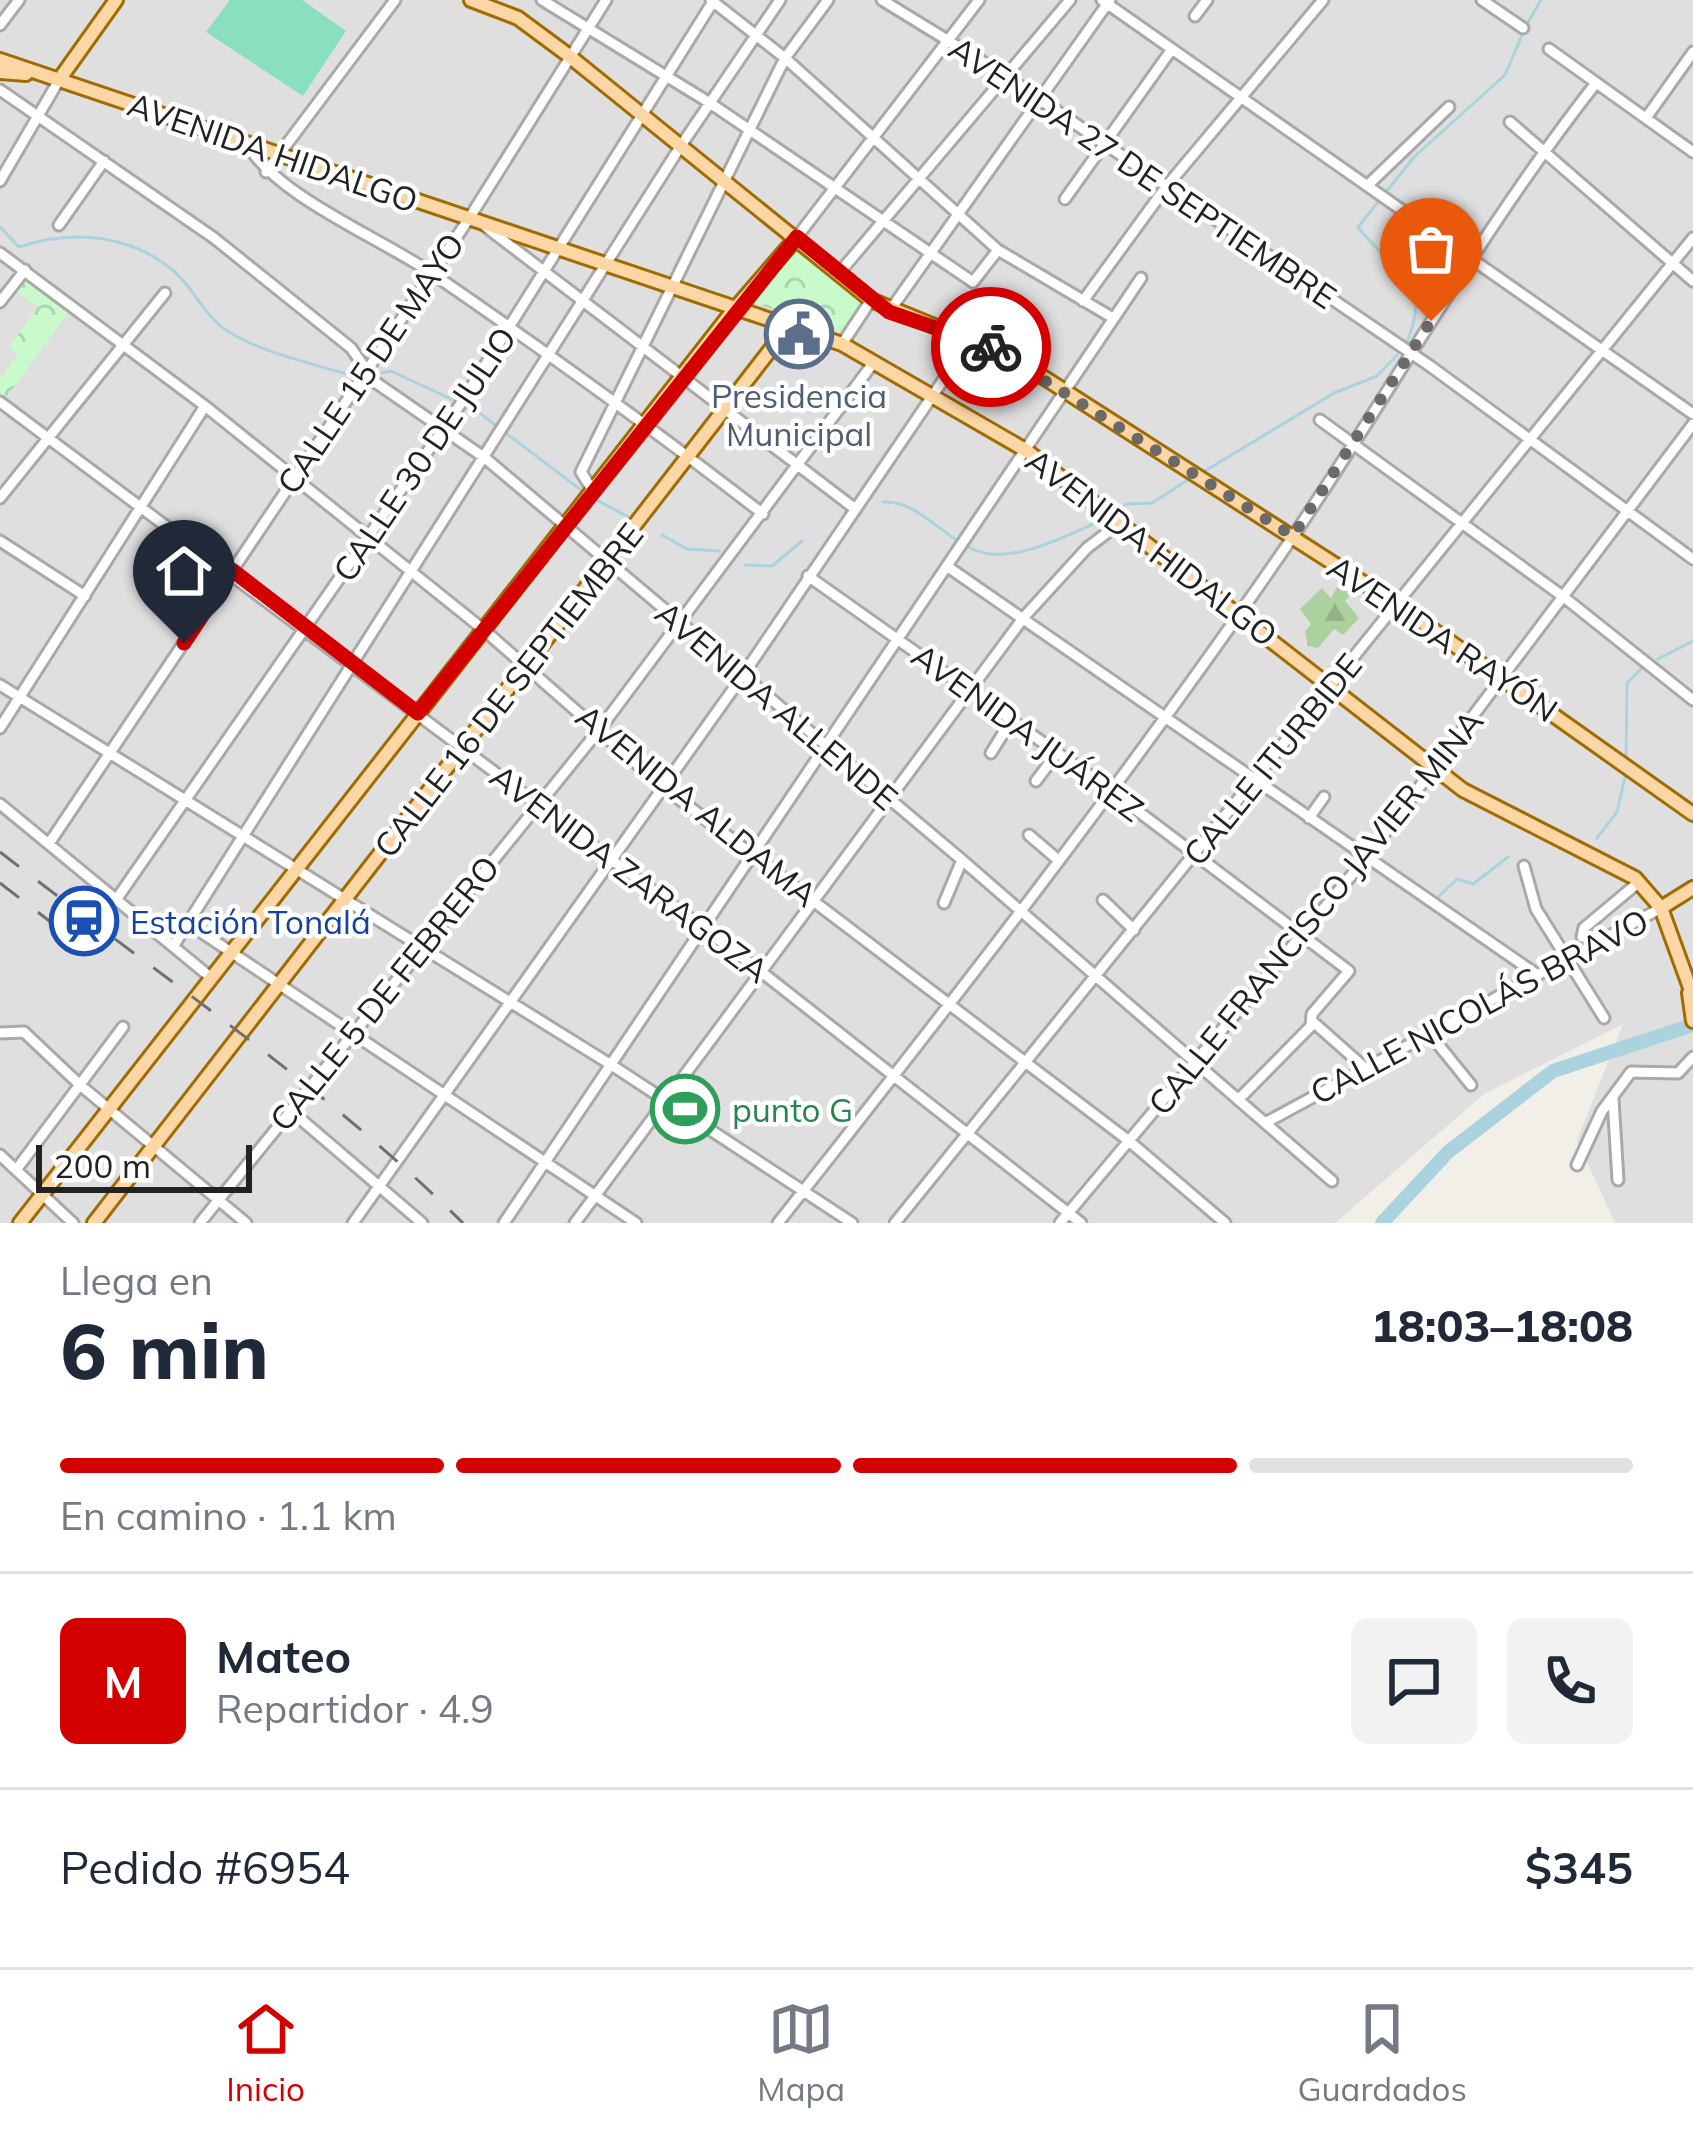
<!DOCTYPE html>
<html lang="es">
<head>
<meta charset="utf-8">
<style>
	body { margin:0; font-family:Mulish,sans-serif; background:#f2f2f3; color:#1f2937; height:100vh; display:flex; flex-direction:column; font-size:45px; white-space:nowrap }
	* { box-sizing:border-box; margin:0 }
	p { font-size:39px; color:#747a83 }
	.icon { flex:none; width:66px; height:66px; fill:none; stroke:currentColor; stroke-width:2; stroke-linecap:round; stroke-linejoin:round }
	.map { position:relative; height:1223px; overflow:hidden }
	.panel { display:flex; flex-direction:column; background:#fff; flex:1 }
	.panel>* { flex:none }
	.scale { position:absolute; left:36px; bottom:30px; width:216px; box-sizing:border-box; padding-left:12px; border:6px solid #222; border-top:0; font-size:33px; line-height:42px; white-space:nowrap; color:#222; -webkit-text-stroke:9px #fff; paint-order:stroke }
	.pin { position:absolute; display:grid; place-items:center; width:102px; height:102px; color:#fff; margin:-123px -51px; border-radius:50% 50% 50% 0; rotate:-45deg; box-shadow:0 0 12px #0007 }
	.pin .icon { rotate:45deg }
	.courier { position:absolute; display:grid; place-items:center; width:120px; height:120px; margin:-60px; border:9px solid #d40000; border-radius:50%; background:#fff; color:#222; box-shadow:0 3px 15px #0007 }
	.summary em { font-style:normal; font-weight:800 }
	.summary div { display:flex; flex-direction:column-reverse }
	.summary { display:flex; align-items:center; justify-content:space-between; height:204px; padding:0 60px }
	h1 { font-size:78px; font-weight:800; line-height:90px }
	.bar { display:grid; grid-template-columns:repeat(4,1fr); gap:18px 12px; align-content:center; height:144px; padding:0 60px }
	.bar i { height:15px; border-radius:9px; background:#e0e1e3 }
	.bar .selected { background:#d40000 }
	.bar p { grid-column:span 4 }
	.line { display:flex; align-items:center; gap:30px; padding:0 60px; border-top:3px solid #e0e1e3 }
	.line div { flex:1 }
	.round { display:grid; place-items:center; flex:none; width:126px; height:126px; border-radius:18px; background:#f2f2f3 }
	.menu { display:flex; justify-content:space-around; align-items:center; height:168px; border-top:3px solid #e0e1e3; background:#fff; font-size:33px; color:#747a83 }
	.menu a { display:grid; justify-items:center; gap:6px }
	.menu .selected { color:#d40000 }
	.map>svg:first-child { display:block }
</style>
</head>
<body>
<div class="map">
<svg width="1693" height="1223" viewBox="0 0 1693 1223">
	<defs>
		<pattern id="forest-firs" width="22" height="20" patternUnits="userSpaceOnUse" patternTransform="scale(3)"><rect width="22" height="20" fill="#add19e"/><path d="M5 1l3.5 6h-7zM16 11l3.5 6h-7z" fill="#95b388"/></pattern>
		<pattern id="park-crowns" width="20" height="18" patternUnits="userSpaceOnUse" patternTransform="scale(3)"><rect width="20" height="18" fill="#c8facc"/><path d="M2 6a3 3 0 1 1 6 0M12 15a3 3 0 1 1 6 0" fill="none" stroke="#acd6af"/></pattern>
	</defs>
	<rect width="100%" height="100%" fill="#f2efe9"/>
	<!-- residential -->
	<path fill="#e0dfdf" d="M0,0H1693V1223H1615L1577,1140L1623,1024L1484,1094L1335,1223H0Z"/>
	<!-- forest -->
	<path fill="url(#forest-firs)" d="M1340,582L1352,593L1345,601L1359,618L1343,635L1334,629L1318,648L1308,646L1305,631L1311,624L1300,609L1322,588L1331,598Z"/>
	<!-- park -->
	<path fill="url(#park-crowns)" d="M800,244L865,298L842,332L748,301Z
		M27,278L70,310L7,397L0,392V379L18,354L9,347L38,307L17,292Z"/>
	<!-- pitch -->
	<path fill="#88e0be" d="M230,0H302L346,31L303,96L206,32Z"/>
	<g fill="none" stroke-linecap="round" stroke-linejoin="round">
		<!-- stream -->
		<path stroke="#aad3df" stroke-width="3" d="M1527,24L1541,0
			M0,227L19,247C72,229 131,234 175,272C193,288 204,314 223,328C257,352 314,364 353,376
			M1405,346C1436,280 1394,274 1358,227L1414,157L1505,75L1523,33
			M381,373L391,371L477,411L585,493
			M1200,474L1334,393L1377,376L1397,355
			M593,498L632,519
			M883,502C922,499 950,550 991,554C1028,558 1074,531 1108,518
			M1116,514L1126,504L1152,503L1191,478
			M662,535L687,549L719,551
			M745,565L772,566L802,541
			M1658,659L1693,641
			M1626,760L1627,683L1644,666
			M1597,838L1617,812L1625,777
			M1437,898L1457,879L1473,884L1508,857"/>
		<!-- river -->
		<path stroke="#aad3df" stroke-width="14" d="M1382,1223L1448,1152L1553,1071L1693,1025"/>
		<defs>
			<path id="minor" d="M542,0L710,103L973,282L998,250
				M711,0L785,58L998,250L1113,318
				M882,0L1004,75L1430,366L1693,559
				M1102,0L1693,414
				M1482,0L1523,28
				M1195,16L1207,0
				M0,25L19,0
				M1549,49L1693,152
				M0,90L214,238L351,348L375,382L485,458L962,860L1332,1181
				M1646,118L1693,52
				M1510,122L1693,281
				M246,143C279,198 379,237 433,274C545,351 655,430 763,514
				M266,172L395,0
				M0,181L59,80
				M1369,184L1449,107
				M1065,199L1172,49
				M59,225L104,161
				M486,227L854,508
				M797,237L979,0
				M0,253L205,406L484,630L662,786L1129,1141L1225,1223
				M840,272L1070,0
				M1083,301L1166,187L1323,0
				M0,302L25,270
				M891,309L1110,0
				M842,344L871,300
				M0,402L759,970L1081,1223
				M1320,420L1565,598L1693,700
				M593,491L581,472L785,58L828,0
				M0,498L165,293
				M0,541L85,596
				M948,567L1536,974
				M808,576L1110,790L1349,971L1312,1014L1311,1026L1238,1100
				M0,685L613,1066L852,1223
				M0,728L205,406
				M991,753L1012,719
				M1036,781L1057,753
				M0,804L209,976
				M1309,818L1324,797
				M1029,835L1057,859
				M50,842L470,217L606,0
				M1524,866L1536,909L1604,1018
				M118,897L464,399L714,0
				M1103,900L1134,930
				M944,903L962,860
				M189,924L636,1223
				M1582,937L1584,928L1639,882
				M174,945L680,147L780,0
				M1312,1021L1365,1068
				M0,1033L24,1032L80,1085L246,1223
				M1429,1033L1471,1085
				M1613,1099L1618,1180
				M290,1110L422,1223
				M1265,1123L1661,908
				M0,1155L73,1223
				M1577,1165L1602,1111L1631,1072L1678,1073L1693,1057
				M16,1170L123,1027
				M200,1223L599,730L874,362
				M353,1223L741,678L971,339
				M504,1223L1141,278
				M575,1223L1024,617L1087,548L1120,523
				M778,1223C955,999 1131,773 1292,538C1394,387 1483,227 1596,83
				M895,1223L1693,238
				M1060,1223L1366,858L1693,424"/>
			<path id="major" d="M471,0L518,18L568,55L871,300L1015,359L1398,605L1693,814
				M0,60L842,344L1027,451L1463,790L1635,878L1661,908L1693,996
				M0,72L26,74
				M59,80L116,0
				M1661,908L1693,888
				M1689,993L1693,1021
				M20,1223L728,317L797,237
				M94,1223L788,327"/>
		</defs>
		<!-- minor casing -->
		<use href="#minor" stroke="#a9a9a9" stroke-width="15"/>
		<!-- major casing -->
		<use href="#major" stroke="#a06b00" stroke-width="18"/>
		<!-- minor -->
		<use href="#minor" stroke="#fff" stroke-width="9"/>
		<!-- major -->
		<use href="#major" stroke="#fcd6a4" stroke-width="12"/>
		<!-- rail -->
		<path stroke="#707070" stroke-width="3" stroke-dasharray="24 24" stroke-linecap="butt" d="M0,852C157,974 321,1083 463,1223
			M0,883L83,947"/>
	</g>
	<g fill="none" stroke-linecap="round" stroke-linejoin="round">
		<!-- done -->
		<path stroke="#6b6a68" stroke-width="12" stroke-dasharray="0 21.6" d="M991,347L1293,536L1431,321"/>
		<!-- route -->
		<path stroke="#d40000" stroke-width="15" d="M184,643L232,570L418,713L797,237L889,312L991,347"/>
	</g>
	<!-- icons -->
	<defs>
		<symbol id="civic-ring" viewBox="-11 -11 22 22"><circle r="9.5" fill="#fff" stroke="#5c6f8a" stroke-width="1.5"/><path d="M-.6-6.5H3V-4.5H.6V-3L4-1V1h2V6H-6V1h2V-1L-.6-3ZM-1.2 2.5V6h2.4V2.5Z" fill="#5c6f8a"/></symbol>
		<symbol id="station-ring" viewBox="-11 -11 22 22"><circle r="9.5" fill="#fff" stroke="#1a4fb4" stroke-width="1.5"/><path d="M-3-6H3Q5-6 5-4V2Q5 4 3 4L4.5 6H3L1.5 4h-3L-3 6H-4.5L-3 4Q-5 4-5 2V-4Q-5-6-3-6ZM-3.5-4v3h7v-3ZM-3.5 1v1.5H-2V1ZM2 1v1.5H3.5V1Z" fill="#1a4fb4"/></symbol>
		<symbol id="stadium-ring" viewBox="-11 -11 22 22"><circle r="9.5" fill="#fff" stroke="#2e9e5b" stroke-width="1.5"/><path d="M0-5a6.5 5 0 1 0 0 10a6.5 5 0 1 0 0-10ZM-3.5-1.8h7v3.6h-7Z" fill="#2e9e5b"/></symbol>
	</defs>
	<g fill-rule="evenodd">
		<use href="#civic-ring" x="761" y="296" width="76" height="76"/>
		<use href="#station-ring" x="46" y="883" width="76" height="76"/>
		<use href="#stadium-ring" x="647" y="1071" width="76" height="76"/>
	</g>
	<g text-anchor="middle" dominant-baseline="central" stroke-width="9" stroke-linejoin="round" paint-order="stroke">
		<!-- street labels -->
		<g font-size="33" fill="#222" stroke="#fff">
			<text transform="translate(273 152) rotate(19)">AVENIDA HIDALGO</text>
			<text transform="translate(1143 172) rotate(34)">AVENIDA 27 DE SEPTIEMBRE</text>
			<text transform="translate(370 363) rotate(-56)">CALLE 15 DE MAYO</text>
			<text transform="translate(424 454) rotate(-56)">CALLE 30 DE JULIO</text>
			<text transform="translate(1152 547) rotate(37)">AVENIDA HIDALGO</text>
			<text transform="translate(1443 638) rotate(34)">AVENIDA RAYÓN</text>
			<text transform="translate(508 690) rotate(-52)">CALLE 16 DE SEPTIEMBRE</text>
			<text transform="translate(777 705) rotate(40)">AVENIDA ALLENDE</text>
			<text transform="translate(1028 732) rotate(36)">AVENIDA JUÁREZ</text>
			<text transform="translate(1272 759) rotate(-51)">CALLE ITURBIDE</text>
			<text transform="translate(697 805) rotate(39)">AVENIDA ALDAMA</text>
			<text transform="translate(630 873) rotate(37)">AVENIDA ZARAGOZA</text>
			<text transform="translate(1315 912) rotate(-51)">CALLE FRANCISCO JAVIER MINA</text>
			<text transform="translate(384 993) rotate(-51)">CALLE 5 DE FEBRERO</text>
			<text transform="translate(1479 1006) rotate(-28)">CALLE NICOLÁS BRAVO</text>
		</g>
		<!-- service labels -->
		<g font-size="33" fill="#4e5e75" stroke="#fff">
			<text x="799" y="395">Presidencia<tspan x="799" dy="38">Municipal</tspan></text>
		</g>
		<!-- transit labels -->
		<g font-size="33" fill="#164399" stroke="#fff" text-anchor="start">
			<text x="130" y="921">Estación Tonalá</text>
		</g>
		<!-- leisure labels -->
		<g font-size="33" fill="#27864d" stroke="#fff" text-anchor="start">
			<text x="732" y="1109">punto G</text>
		</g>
	</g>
</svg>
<div class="scale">200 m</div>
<div class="pin" style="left:1431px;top:321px;background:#ea580c"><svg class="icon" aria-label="bag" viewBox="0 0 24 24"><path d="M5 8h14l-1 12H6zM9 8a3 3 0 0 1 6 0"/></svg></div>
<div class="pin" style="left:184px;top:643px;background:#1f2937"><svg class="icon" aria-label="home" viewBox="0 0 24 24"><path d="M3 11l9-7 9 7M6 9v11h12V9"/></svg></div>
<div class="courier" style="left:991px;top:347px"><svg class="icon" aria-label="bike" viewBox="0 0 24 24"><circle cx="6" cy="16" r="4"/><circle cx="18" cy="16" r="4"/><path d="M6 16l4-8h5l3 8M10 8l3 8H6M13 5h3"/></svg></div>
</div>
<section class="panel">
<div class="summary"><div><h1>6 min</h1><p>Llega en</p></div><em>18:03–18:08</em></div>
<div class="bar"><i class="selected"></i><i class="selected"></i><i class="selected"></i><i></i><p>En camino · 1.1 km</p></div>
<div class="line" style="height:216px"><b class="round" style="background:#d40000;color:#fff">M</b><div><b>Mateo</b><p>Repartidor · 4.9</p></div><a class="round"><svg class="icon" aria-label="chat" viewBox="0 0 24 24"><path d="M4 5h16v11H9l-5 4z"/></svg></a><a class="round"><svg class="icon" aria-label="phone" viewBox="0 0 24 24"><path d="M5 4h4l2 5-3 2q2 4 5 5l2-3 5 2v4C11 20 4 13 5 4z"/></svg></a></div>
<div class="line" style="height:156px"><div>Pedido #6954</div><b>$345</b></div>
</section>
<nav class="menu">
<a class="selected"><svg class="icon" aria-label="home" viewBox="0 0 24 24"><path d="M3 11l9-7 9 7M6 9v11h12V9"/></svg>Inicio</a>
<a><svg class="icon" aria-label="map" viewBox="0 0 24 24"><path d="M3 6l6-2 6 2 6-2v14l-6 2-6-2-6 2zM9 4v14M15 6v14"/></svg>Mapa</a>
<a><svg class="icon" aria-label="saved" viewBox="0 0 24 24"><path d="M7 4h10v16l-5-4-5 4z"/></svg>Guardados</a>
</nav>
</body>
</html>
